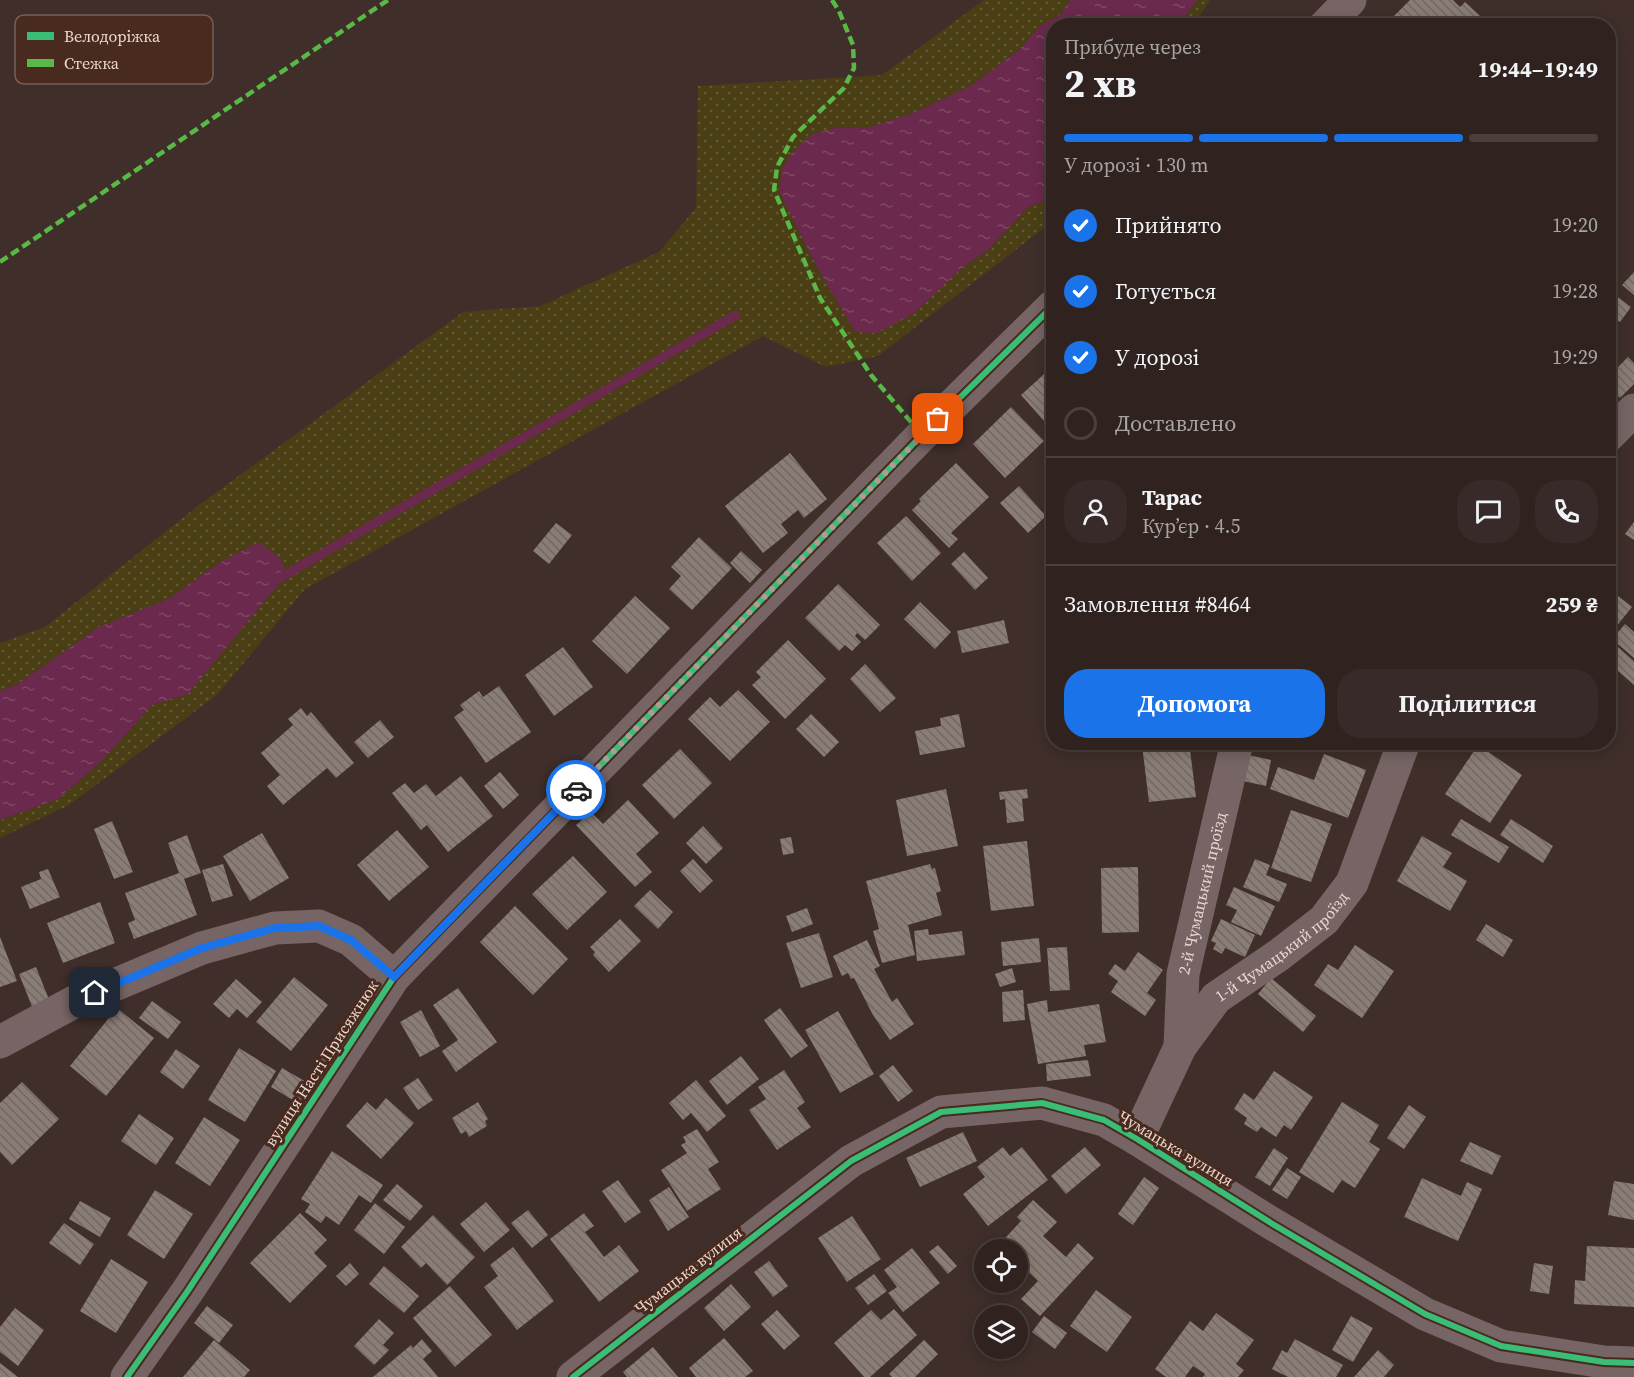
<!DOCTYPE html>
<html lang="uk">
<head>
<meta charset="utf-8">
<style>
	body { margin:0; font-family:"Source Serif 4",serif; background:#372a28; color:#f1f3f6; height:100vh; display:flex; flex-direction:column; font-size:22px; white-space:nowrap }
	* { box-sizing:border-box; margin:0 }
	p { font-size:20px; color:#a7a4a4 }
	.icon { flex:none; width:33px; height:33px; fill:none; stroke:currentColor; stroke-width:2; stroke-linecap:round; stroke-linejoin:round }
	.map { position:relative; flex:1; overflow:hidden }
	.side { position:absolute; left:1046px; top:18px; width:570px; height:732px; display:flex; flex-direction:column; background:#2f221f; border-radius:24px; box-shadow:0 3px 15px #0003,0 0 0 2px #4a3f3d }
	.side>* { flex:none }
	.fabs { position:absolute; left:974px; top:1239px; display:grid; gap:12px }
	.fabs a { display:grid; place-items:center; width:54px; height:54px; border-radius:50%; background:#2f221f; box-shadow:0 3px 15px #0003,0 0 0 2px #4a3f3d; font-size:30px }
	.pin { position:absolute; display:grid; place-items:center; width:51px; height:51px; color:#fff; margin:-26px; border-radius:12px; box-shadow:0 3px 9px #0006 }
	.courier { position:absolute; display:grid; place-items:center; width:60px; height:60px; margin:-30px; border:4px solid #1a73e8; border-radius:50%; background:#fff; color:#222; box-shadow:0 2px 8px #0007 }
	.overview em { font-style:normal; font-weight:700 }
	.overview div { display:flex; flex-direction:column-reverse }
	.overview { display:flex; align-items:center; justify-content:space-between; height:102px; padding:0 18px }
	h1 { font-size:39px; font-weight:700; line-height:45px }
	.bar { display:grid; grid-template-columns:repeat(4,1fr); gap:9px 6px; align-content:center; height:72px; padding:0 18px }
	.bar i { height:8px; border-radius:4px; background:#4a3f3d }
	.bar .selected { background:#1a73e8 }
	.bar p { grid-column:span 4 }
	.line { display:flex; align-items:center; gap:15px; padding:0 18px; border-top:2px solid #4a3f3d }
	.line div { flex:1 }
	.round { display:grid; place-items:center; flex:none; width:63px; height:63px; border-radius:24px; background:#372a28 }
	ol { padding:0 18px; list-style:none }
	li { display:flex; align-items:center; gap:18px; height:66px }
	li p { margin-inline-start:auto }
	li .icon { padding:6px; border-radius:50%; background:#1a73e8; color:#fff; stroke-width:4 }
	li:last-child { color:#a7a4a4 }
	li i { width:33px; height:33px; border:3px solid #4a3f3d; border-radius:50% }
	.button { display:flex; gap:12px; margin-top:auto; padding:12px 18px }
	.button a { flex:1; height:69px; border-radius:24px; background:#1a73e8; color:#fff; font-size:24px; font-weight:700; line-height:69px; text-align:center }
	.button a+a { background:#372a28; color:#f1f3f6 }
	.map>svg:first-child { display:block }
</style>
</head>
<body>
<div class="map">
<svg width="1634" height="1377" viewBox="0 0 1634 1377">
	<defs>
		<pattern id="grass-dots" width="8" height="8" patternUnits="userSpaceOnUse" patternTransform="scale(1.5)"><rect width="8" height="8" fill="#4a3e14"/><path d="M2 2h.1M6 6h.1" fill="none" stroke="#645935" stroke-width="1.8" stroke-linecap="round"/></pattern>
		<pattern id="water-ripples" width="26" height="14" patternUnits="userSpaceOnUse" patternTransform="scale(1.5)"><rect width="26" height="14" fill="#6a294d"/><path d="M2 4q2-2 4 0t4 0M15 11q2-2 4 0t4 0" fill="none" stroke="#7f4766"/></pattern>
		<pattern id="building-back-hatch" width="6" height="6" patternUnits="userSpaceOnUse" patternTransform="scale(1.5)"><rect width="6" height="6" fill="#8a7d75"/><path d="M-1 5l2 2M0 0l6 6M5-1l2 2" fill="none" stroke="#726862"/></pattern>
	</defs>
	<rect width="100%" height="100%" fill="#3f2e29"/>
	<!-- grass -->
	<path fill="url(#grass-dots)" d="M984,0H1070L1061,14L1040,26L1019,50L972,85L913,113L870,127L835,128L779,190L817,267L855,332L963,267L987,251L1027,208L1053,197V221L878,356L826,367L763,336L305,589L217,695L69,805L0,838V820L58,799L101,762L152,705L188,694L217,564L170,598L99,627L18,684L0,691V643L45,627L199,505L463,312L540,306L659,252L696,208L698,86L882,75Z
		M1198,0H1210L1194,25H1178Z"/>
	<!-- water -->
	<path fill="url(#water-ripples)" d="M1070,0H1198L1178,25L1053,26V197L1027,208L987,251L963,267L913,314L877,333L855,332L817,267L779,191L782,169L791,154L812,134L835,128L870,127L913,113L972,85L1019,50L1040,26L1061,14Z
		M259,542L280,558L287,574L188,694L152,705L101,762L58,799L0,820V691L18,684L99,627L170,598L217,564Z"/>
	<g fill="none" stroke-linecap="round" stroke-linejoin="round">
		<!-- stream -->
		<path stroke="#6a294d" stroke-width="9" d="M278,579L736,315"/>
	</g>
	<!-- building -->
	<path fill="url(#building-back-hatch)" d="M1410,0H1453L1460,7L1465,2L1480,16L1471,26H1398L1391,19Z
		M1608,130L1616,136L1608,146Z
		M1634,272V295L1622,285Z
		M1615,295L1631,307L1620,322L1608,314V304Z
		M1628,357L1634,363V384L1620,398L1608,386V377Z
		M1053,366V431L1021,395Z
		M1011,407L1044,441L1005,478L973,444Z
		M790,453L827,499L804,518L798,510L781,524L788,533L763,553L725,506Z
		M956,463L989,497L951,533L958,539L949,548L912,510L921,501L919,499Z
		M1019,486L1046,516L1028,533L1000,503Z
		M906,516L941,553L912,581L877,543Z
		M1634,522V540L1625,534Z
		M556,523L572,535L549,564L533,551Z
		M699,537L732,568L692,610L669,589L681,576L671,567Z
		M741,551L762,570L750,583L730,563Z
		M964,552L988,578L975,590L951,564Z
		M838,584L880,625L865,640L857,633L855,636L861,642L852,651L845,645L839,651L805,618Z
		M1608,588L1632,607L1611,633L1608,631Z
		M635,596L670,628L627,674L592,641Z
		M920,602L951,632L935,649L904,619Z
		M1004,620L1009,643L962,653L957,631Z
		M1625,624L1634,632V658L1612,639Z
		M788,640L826,679L785,719L752,685L761,677L756,672Z
		M563,647L593,687L554,716L525,675Z
		M1618,647L1634,661V685L1608,662V659Z
		M865,664L896,698L880,712L850,679Z
		M499,686L531,732L486,763L454,717L464,710L460,705L479,691L483,697Z
		M738,690L770,722L730,761L688,719L710,697L720,707Z
		M301,708L307,716L311,712L354,763L336,778L327,768L283,805L267,786L280,775L261,753L293,725L288,719Z
		M811,714L839,742L824,757L796,729Z
		M959,714L965,747L920,755L915,731L941,726L940,718Z
		M380,720L394,737L368,758L354,742Z
		M1160,742H1189L1196,797L1149,802L1142,745Z
		M1525,742H1541L1536,750Z
		M1478,745L1522,775L1490,823L1445,794Z
		M680,749L712,783L674,819L642,785Z
		M1324,754L1366,770L1348,818L1270,789L1278,767L1314,780Z
		M1248,755L1271,760L1266,786L1243,781Z
		M500,772L519,795L503,809L484,786Z
		M461,776L493,816L448,852L427,825L421,830L392,793L405,783L414,793L426,784L436,796Z
		M946,789L958,846L907,856L896,800Z
		M1027,789L1028,798L1022,799L1024,821L1007,823L1005,799L1000,800L999,792Z
		M628,800L659,833L636,854L652,872L635,887L576,825L591,812L603,824Z
		M1291,810L1332,824L1311,882L1271,868Z
		M1461,819L1509,847L1499,863L1451,835Z
		M1511,819L1553,846L1543,863L1500,835Z
		M112,821L133,872L114,879L94,829Z
		M703,826L723,848L706,864L686,843Z
		M397,830L429,867L389,901L357,865Z
		M262,833L289,878L250,901L223,856Z
		M187,835L201,873L184,879L197,915L134,939L128,923L135,920L125,893L179,873L168,843Z
		M1422,836L1452,853L1443,867L1467,881L1450,911L1397,881Z
		M791,837L794,853L783,855L780,839Z
		M1027,841L1034,906L991,911L983,846Z
		M573,856L607,892L567,930L532,894Z
		M693,859L713,881L700,893L680,871Z
		M1255,859L1270,865L1266,875L1287,884L1279,902L1243,887Z
		M223,864L233,896L212,902L202,870Z
		M930,864L932,869L935,868L941,891L936,893L942,915L908,925L915,955L882,963L873,931L879,929L866,881Z
		M1138,867L1139,932L1102,933L1101,868Z
		M48,869L60,897L30,909L21,887L41,879L39,872Z
		M1234,887L1275,906L1261,936L1231,922L1237,910L1226,905Z
		M650,890L673,912L658,929L634,906Z
		M100,902L115,943L63,963L47,923Z
		M515,906L568,959L533,995L480,942Z
		M807,908L813,924L792,932L786,916Z
		M620,919L641,941L609,972L593,955L595,952L590,947Z
		M1221,919L1255,935L1245,957L1225,948L1222,954L1213,949L1216,943L1211,941Z
		M1486,924L1513,940L1503,957L1476,940Z
		M928,929L929,935L962,931L965,955L917,961L914,931Z
		M819,933L833,977L801,988L786,943Z
		M0,937L17,981L0,987Z
		M1039,938L1041,962L1003,966L1001,942Z
		M867,940L880,966L874,969L892,1002L897,998L914,1024L890,1040L873,1015L854,978L851,979L848,973L842,976L833,956Z
		M1355,945L1394,971L1362,1018L1314,985L1328,964L1338,970Z
		M1067,947L1070,990L1050,991L1047,948Z
		M1138,952L1163,970L1147,993L1156,1000L1145,1016L1111,992L1118,981L1108,974L1115,964L1125,971Z
		M36,967L50,1002L33,1009L19,974Z
		M1012,968L1016,982L1000,987L995,974Z
		M294,977L328,1005L291,1051L256,1022Z
		M1271,978L1316,1016L1303,1032L1258,994Z
		M236,979L262,1002L247,1018L237,1009L229,1018L213,1004Z
		M458,988L497,1042L456,1072L442,1051L458,1040L433,1005Z
		M1023,990L1025,1020L1003,1022L1002,992Z
		M1047,1000L1048,1012L1099,1004L1106,1042L1084,1045L1086,1056L1038,1064L1027,1004Z
		M152,1001L181,1022L168,1039L139,1018Z
		M117,1008L154,1038L106,1096L70,1066Z
		M780,1008L808,1046L791,1058L764,1020Z
		M421,1010L440,1046L420,1057L400,1022Z
		M838,1011L874,1074L840,1093L805,1030Z
		M239,1048L276,1071L245,1122L208,1100Z
		M176,1049L200,1066L183,1089L160,1072Z
		M741,1056L759,1079L727,1105L709,1081Z
		M1088,1060L1091,1076L1047,1081L1046,1064Z
		M893,1065L913,1091L898,1102L879,1076Z
		M282,1068L308,1083L296,1102L271,1087Z
		M784,1070L805,1102L797,1108L811,1127L777,1150L749,1110L766,1099L758,1087Z
		M1274,1071L1313,1097L1291,1130L1284,1125L1276,1137L1261,1127L1257,1132L1244,1124L1247,1118L1234,1109L1244,1093L1254,1100Z
		M418,1078L433,1100L418,1110L403,1088Z
		M696,1080L726,1116L707,1132L691,1113L683,1120L669,1103Z
		M22,1082L59,1119L12,1165L0,1152V1103Z
		M386,1098L414,1123L381,1159L346,1126L367,1102L376,1110Z
		M478,1102L488,1119L485,1121L487,1126L469,1137L466,1131L461,1134L452,1118Z
		M1342,1102L1379,1125L1369,1142L1380,1149L1355,1188L1342,1180L1333,1193L1299,1172Z
		M1409,1105L1426,1117L1404,1149L1387,1138Z
		M139,1114L174,1138L156,1165L121,1141Z
		M204,1117L240,1140L210,1186L175,1163Z
		M697,1129L719,1162L708,1169L721,1189L687,1211L661,1170L687,1153L681,1145L686,1142L683,1137Z
		M963,1132L977,1161L920,1187L906,1158Z
		M1470,1142L1501,1156L1492,1175L1460,1161Z
		M1003,1147L1010,1156L1022,1147L1048,1180L988,1226L963,1194L985,1177L977,1167Z
		M1085,1147L1101,1165L1066,1194L1051,1176Z
		M1274,1148L1288,1158L1270,1186L1255,1177Z
		M332,1151L383,1185L371,1203L359,1195L339,1225L326,1216L321,1223L305,1212L310,1204L301,1199Z
		M1287,1168L1301,1177L1287,1199L1272,1190Z
		M1144,1177L1159,1188L1133,1225L1118,1214Z
		M1422,1178L1461,1196L1467,1182L1482,1189L1458,1241L1404,1217Z
		M618,1180L641,1212L625,1223L602,1191Z
		M1614,1181L1634,1184V1220L1608,1215Z
		M397,1184L423,1206L410,1221L383,1200Z
		M669,1187L689,1217L668,1231L649,1200Z
		M155,1190L193,1214L164,1259L127,1235Z
		M1033,1200L1057,1222L1043,1236L1066,1257L1078,1243L1094,1258L1040,1316L1021,1299L1038,1281L1017,1261V1250H994L1021,1221L1017,1217Z
		M80,1201L111,1218L100,1237L69,1219Z
		M486,1202L510,1230L484,1252L460,1224Z
		M375,1203L405,1227L384,1254L354,1230Z
		M528,1210L548,1235L532,1248L511,1223Z
		M300,1213L327,1240L314,1253L327,1266L290,1303L250,1263Z
		M584,1213L594,1226L585,1232L604,1257L619,1245L639,1271L599,1302L550,1239Z
		M433,1215L475,1257L447,1285L426,1263L421,1268L401,1247Z
		M852,1216L881,1259L847,1282L818,1238Z
		M64,1223L94,1244L80,1265L49,1243Z
		M938,1245L957,1266L948,1274L929,1252Z
		M1587,1246L1634,1248V1307L1574,1304L1575,1280L1585,1281Z
		M513,1247L554,1301L517,1330L484,1287L498,1276L490,1265Z
		M912,1248L940,1283L903,1312L888,1293L897,1287L884,1270Z
		M111,1259L148,1282L116,1333L80,1311Z
		M769,1261L788,1286L773,1297L754,1272Z
		M350,1263L359,1274L346,1286L336,1276Z
		M1534,1263L1553,1266L1549,1294L1530,1291Z
		M384,1266L419,1296L404,1313L369,1284Z
		M874,1274L887,1291L868,1305L855,1288Z
		M731,1284L751,1307L724,1331L704,1308Z
		M450,1286L492,1335L455,1367L413,1318Z
		M1096,1290L1132,1317L1107,1352L1070,1326Z
		M207,1306L233,1325L219,1343L194,1323Z
		M15,1308L44,1330L18,1366L0,1352V1327Z
		M894,1309L917,1335L870,1377H864L834,1343L871,1310L881,1320Z
		M777,1310L800,1336L784,1350L761,1324Z
		M1216,1313L1254,1340L1236,1364L1244,1370L1238,1377H1203L1205,1374L1193,1366L1185,1377H1166L1155,1369L1190,1321L1203,1331Z
		M1044,1316L1067,1333L1055,1349L1032,1332Z
		M1351,1316L1373,1328L1353,1362L1332,1350Z
		M379,1319L394,1333L383,1345L389,1350L374,1365L354,1346Z
		M724,1338L753,1371L745,1377H696L689,1368Z
		M422,1339L432,1351L423,1359L438,1377H373L411,1345L413,1348Z
		M1295,1339L1343,1365L1336,1377H1288L1272,1369L1282,1350L1287,1353Z
		M214,1340L250,1370L244,1377H183Z
		M924,1340L938,1354L915,1377H892L889,1374Z
		M653,1347L678,1377H627L623,1372Z
		M1378,1350L1394,1365L1384,1377H1354Z
		M0,1363L18,1377H0Z"/>
	<g fill="none" stroke-linecap="round" stroke-linejoin="round">
		<!-- minor -->
		<g stroke="#776464" stroke-width="33">
			<path d="M1325,26L1350,0"/>
			<path d="M1608,436L1634,410"/>
			<path d="M0,1042L74,1002L202,948L275,928L319,926L351,940L394,977"/>
			<path id="s1" d="M1180,1047L1183,974L1237,742"/>
			<path id="s2" d="M1137,1139L1180,1047L1216,998L1279,955L1324,920L1352,883L1404,742"/>
			<path d="M127,1377L187,1292L394,977L922,435L1053,306"/>
			<path d="M573,1377L851,1161L941,1112L1042,1103L1104,1120L1137,1139L1271,1223L1425,1314L1501,1346L1604,1362L1634,1363"/>
		</g>
		<!-- quiet -->
		<path stroke="#58b947" stroke-width="4.5" stroke-dasharray="9 4.5" stroke-linecap="butt" d="M832,0L839,11L853,45L854,68L844,88L793,137L777,167L774,190L820,298L871,375L922,435
			M0,262L388,0"/>
		<defs>
			<path id="cycleway" d="M127,1377L187,1292L394,977L922,435L1053,306
				M573,1377L851,1161L941,1112L1042,1103L1104,1120L1137,1139L1271,1223L1425,1314L1501,1346L1604,1362L1634,1363"/>
		</defs>
		<!-- cycleway casing -->
		<use href="#cycleway" stroke="#492a1f" stroke-width="10"/>
		<!-- cycleway -->
		<use href="#cycleway" stroke="#3abd76" stroke-width="6"/>
	</g>
	<g fill="none" stroke-linecap="round" stroke-linejoin="round">
		<!-- done -->
		<path stroke="#af9c96" stroke-width="6" stroke-dasharray="0 10.8" d="M576,790L938,419"/>
		<!-- route -->
		<path stroke="#1a73e8" stroke-width="8" d="M95,993L202,948L275,928L319,926L351,940L394,977L576,790"/>
	</g>
	<g text-anchor="middle" dominant-baseline="central" stroke-width="6" stroke-linejoin="round" paint-order="stroke">
		<!-- street labels -->
		<g font-size="16" fill="#ebd7d0" stroke="#492a1f">
			<text stroke="none"><textPath href="#s1" startOffset="156">2-й Чумацький проїзд</textPath></text>
			<text stroke="none"><textPath href="#s2" startOffset="246">1-й Чумацький проїзд</textPath></text>
			<text transform="translate(321 1063) rotate(-57)">вулиця Насті Присяжнюк</text>
			<text transform="translate(1176 1148) rotate(31)">Чумацька вулиця</text>
			<text transform="translate(688 1270) rotate(-38)">Чумацька вулиця</text>
		</g>
	</g>
	<!-- legend -->
	<rect x="15" y="15" width="198" height="69" rx="9" fill="#492a1f" stroke="#7a5e54" stroke-width="1.5"/>
	<rect x="27" y="32" width="27" height="8" fill="#3abd76"/>
	<rect x="27" y="59" width="27" height="8" fill="#58b947"/>
	<g font-size="16" fill="#ebd7d0">
		<text x="64" y="42">Велодоріжка</text>
		<text x="64" y="69">Стежка</text>
	</g>
</svg>
<div class="fabs">
<a><svg class="icon" aria-label="locate" viewBox="0 0 24 24"><circle cx="12" cy="12" r="6"/><path d="M12 2v4M12 18v4M2 12h4M18 12h4"/></svg></a>
<a><svg class="icon" aria-label="layers" viewBox="0 0 24 24"><path d="M12 4l9 5-9 5-9-5zM3 14l9 5 9-5"/></svg></a>
</div>
<div class="pin" style="left:938px;top:419px;background:#ea580c"><svg class="icon" aria-label="bag" viewBox="0 0 24 24"><path d="M5 8h14l-1 12H6zM9 8a3 3 0 0 1 6 0"/></svg></div>
<div class="pin" style="left:95px;top:993px;background:#1f2937"><svg class="icon" aria-label="home" viewBox="0 0 24 24"><path d="M3 11l9-7 9 7M6 9v11h12V9"/></svg></div>
<div class="courier" style="left:576px;top:790px"><svg class="icon" aria-label="car" viewBox="0 0 24 24"><path d="M5 17H2v-5l4-1 3-4h7l3 4 3 1v5h-3M9 17h6M6 11h13"/><circle cx="7" cy="17" r="2"/><circle cx="17" cy="17" r="2"/></svg></div>
<section class="side">
<div class="overview"><div><h1>2 хв</h1><p>Прибуде через</p></div><em>19:44–19:49</em></div>
<div class="bar"><i class="selected"></i><i class="selected"></i><i class="selected"></i><i></i><p>У дорозі · 130 m</p></div>
<ol>
<li><svg class="icon" aria-label="check" viewBox="0 0 24 24"><path d="M5 12l5 5 9-10"/></svg>Прийнято<p>19:20</p></li>
<li><svg class="icon" aria-label="check" viewBox="0 0 24 24"><path d="M5 12l5 5 9-10"/></svg>Готується<p>19:28</p></li>
<li><svg class="icon" aria-label="check" viewBox="0 0 24 24"><path d="M5 12l5 5 9-10"/></svg>У дорозі<p>19:29</p></li>
<li><i></i>Доставлено</li>
</ol>
<div class="line" style="height:108px"><a class="round"><svg class="icon" aria-label="person" viewBox="0 0 24 24"><circle cx="12" cy="8" r="4"/><path d="M4 21q1-7 8-7t8 7"/></svg></a><div><b>Тарас</b><p>Кур’єр · 4.5</p></div><a class="round"><svg class="icon" aria-label="chat" viewBox="0 0 24 24"><path d="M4 5h16v11H9l-5 4z"/></svg></a><a class="round"><svg class="icon" aria-label="phone" viewBox="0 0 24 24"><path d="M5 4h4l2 5-3 2q2 4 5 5l2-3 5 2v4C11 20 4 13 5 4z"/></svg></a></div>
<div class="line" style="height:78px"><div>Замовлення #8464</div><b>259 ₴</b></div>
<div class="button"><a>Допомога</a><a>Поділитися</a></div>
</section>
</div>
</body>
</html>
